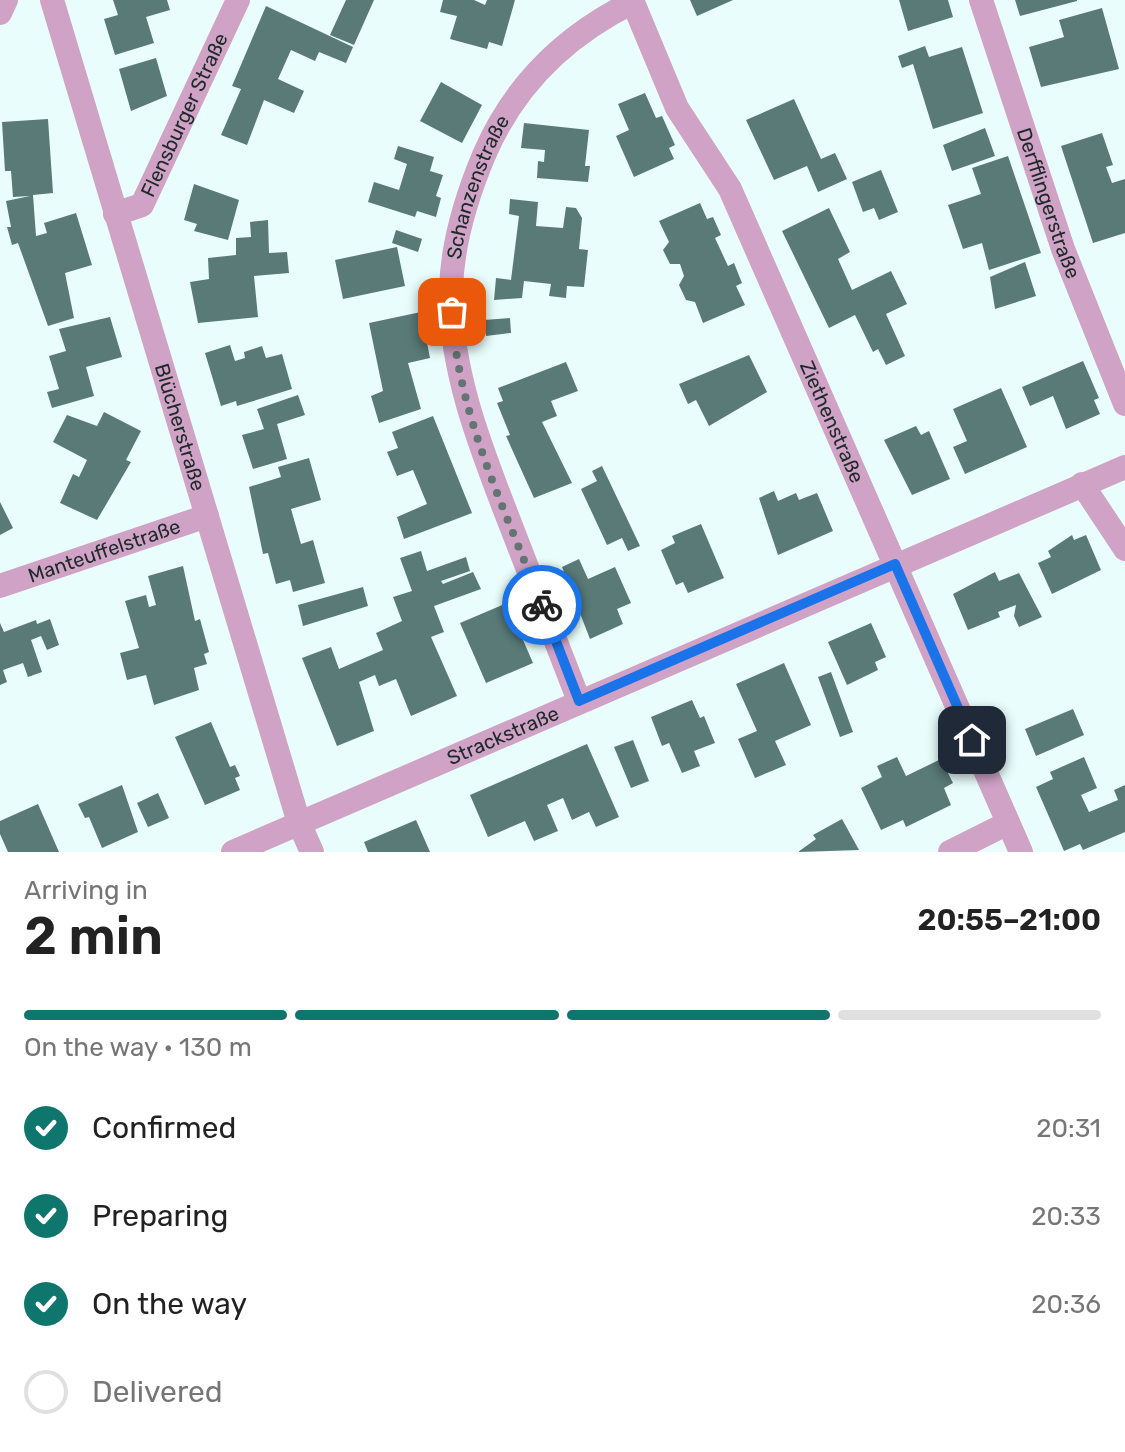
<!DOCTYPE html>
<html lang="en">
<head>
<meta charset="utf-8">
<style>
	body { margin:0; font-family:Rubik,sans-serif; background:#f2f2f2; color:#222; height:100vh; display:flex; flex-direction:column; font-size:30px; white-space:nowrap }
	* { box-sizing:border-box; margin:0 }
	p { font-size:26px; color:#767676 }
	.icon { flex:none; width:44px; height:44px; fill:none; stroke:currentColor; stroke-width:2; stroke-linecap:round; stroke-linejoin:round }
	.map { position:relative; height:852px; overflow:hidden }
	.side { display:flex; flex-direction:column; background:#fff; flex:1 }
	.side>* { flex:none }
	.pin { position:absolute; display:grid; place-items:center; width:68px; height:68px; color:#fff; margin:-34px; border-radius:16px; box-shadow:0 4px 12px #0006 }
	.courier { position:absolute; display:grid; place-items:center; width:80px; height:80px; margin:-40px; border:6px solid #1a73e8; border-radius:50%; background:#fff; color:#222; box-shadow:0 2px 10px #0007 }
	.overview em { font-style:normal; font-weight:600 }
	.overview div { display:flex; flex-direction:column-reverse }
	.overview { display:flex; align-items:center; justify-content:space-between; height:136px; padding:0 24px }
	h1 { font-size:52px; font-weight:600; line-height:60px }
	.bar { display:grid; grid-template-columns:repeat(4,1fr); gap:12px 8px; align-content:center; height:96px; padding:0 24px }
	.bar i { height:10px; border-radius:6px; background:#e0e0e0 }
	.bar .current { background:#0f766e }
	.bar p { grid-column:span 4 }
	ol { padding:0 24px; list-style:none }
	li { display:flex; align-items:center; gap:24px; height:88px }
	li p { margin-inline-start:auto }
	li .icon { padding:8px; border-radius:50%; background:#0f766e; color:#fff; stroke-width:4 }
	li:last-child { color:#767676 }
	li i { width:44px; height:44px; border:4px solid #e0e0e0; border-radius:50% }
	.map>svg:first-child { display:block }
</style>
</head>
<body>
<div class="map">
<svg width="1125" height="852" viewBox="0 0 1125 852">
	<rect width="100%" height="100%" fill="#e9fefc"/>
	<!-- building -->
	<path fill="#597a77" d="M113,0H167L170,10L146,17L154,43L115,55L104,19L118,15Z
		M346,0H374L354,45L330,35Z
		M443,0H474L485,5L487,0H515L502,46L489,42L487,49L450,39L457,16L440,12Z
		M690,0H733L697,16Z
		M899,0H948L953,17L908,31Z
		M1015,0H1077V1L1020,16Z
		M266,6L353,47L346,63L319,52L315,61L291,50L278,79L304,91L294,113L264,100L247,145L221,135L241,89L232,86Z
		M1102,8L1119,69L1041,87L1029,47L1064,37L1059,20Z
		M925,46L929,57L962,47L983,113L933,129L913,64L902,68L898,56Z
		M156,58L167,96L131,111L119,69Z
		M441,82L482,105L462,143L420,121Z
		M645,93L656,118L662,116L675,145L669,148L674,159L634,177L616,136L629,130L618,104Z
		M794,99L821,159L835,153L847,179L818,192L807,166L774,180L746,120Z
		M48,119L53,193L33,195L36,236L47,233L44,223L76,213L92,265L65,273L74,318L48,326L18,243L12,245L7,227H11L6,201L30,196L13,197L11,171H5L2,122Z
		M524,123L589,130L585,166H590L588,182L537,178L538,161L544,162L545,150L521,148Z
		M985,128L995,156L952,171L943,145Z
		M1102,133L1113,165L1106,167L1112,183L1125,179V233L1093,243L1061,146Z
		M398,146L434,157L430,171L443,175L436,196L441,198L436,217L417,211L415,217L368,202L374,182L399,190L407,164L394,159Z
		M1008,156L1041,253L989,270L982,243L963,249L948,205L981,194L972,168Z
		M881,170L898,212L879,220L874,208L863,212L852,182Z
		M194,184L239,200L228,240L194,231L197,224L184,220Z
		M510,199L538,202L536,226L563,228L566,207L576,208L582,218L579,249L588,250L584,287L567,286L566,298L549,296L551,284L524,281L522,298L494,300L496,278L511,280L519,216L509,214Z
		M700,203L707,219L713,217L721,235L715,238L728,266L734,263L742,283L736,286L745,305L703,323L695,302L686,300L679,285L684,276L680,264H670L663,250L669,242L659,221Z
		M829,208L850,252L838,259L852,290L891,271L907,304L886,314L905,356L886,365L878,349L873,352L855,315L829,328L782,231Z
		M268,220L269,253L287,252L289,273L254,276L258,317L198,323L190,282L209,279L208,258L236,255V238L251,237L250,222Z
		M396,230L422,239L418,252L392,243Z
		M397,247L405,286L343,299L335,260Z
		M1025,262L1036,296L995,309L990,277Z
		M421,312L430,358L408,363L421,409L379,423L371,396L383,391L369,323Z
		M110,317L122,357L86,367L94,396L52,408L47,392L59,389L49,356L66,351L59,329Z
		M510,318L511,333L486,336L484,320Z
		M230,345L235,361L245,358L244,352L262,346L266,358L282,354L292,389L237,406L236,401L221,406L205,353Z
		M749,355L767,392L709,426L696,400L688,404L679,384Z
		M1083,361L1099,398L1094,400L1100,414L1066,429L1053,396L1030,406L1022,387Z
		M566,362L578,391L551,401L557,416L542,422L572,483L534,498L506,436L510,435L497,403L503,401L498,388Z
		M1001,388L1027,447L965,474L953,447L967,441L953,409Z
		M298,395L305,415L277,424L287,459L253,469L242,435L264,429L257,409Z
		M104,412L141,431L126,460L131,462L97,520L60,503L73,474L79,477L87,460L53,442L67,415L97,426Z
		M433,416L472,513L404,539L397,517L427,504L413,470L397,476L387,452L398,448L392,432Z
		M916,426L921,435L929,431L950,479L912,495L884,440Z
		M309,458L321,500L291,509L301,544L313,540L325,583L293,592L290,580L276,584L268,553L263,554L249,487L281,477L278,467Z
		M602,466L640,546L628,551L622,538L607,545L581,489L597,481L592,471Z
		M774,491L778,501L796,493L799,500L817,493L833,531L778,555L759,498Z
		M0,502L13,528L0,535Z
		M701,524L724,578L688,593L683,582L676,585L661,550L675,543L672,536Z
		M1072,535L1074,540L1086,535L1101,570L1052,594L1038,563L1051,557L1048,551Z
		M421,551L427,571L466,557L470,571L441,581L443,584L473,572L481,589L434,606L444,632L431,637L457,696L411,716L396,679L379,686L375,675L359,682L374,731L337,746L302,658L331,647L339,669L383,650L376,633L402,621L393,597L412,591L400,558Z
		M579,559L588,579L615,567L631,603L617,609L623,624L590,639L562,567Z
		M183,566L195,621L200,619L209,652L204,654L207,664L194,668L199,690L154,705L146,675L127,680L120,653L139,648L125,601L146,595L149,607L156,605L148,576Z
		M995,572L999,581L1019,573L1042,617L1019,627L1014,616L1016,605L998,612L1000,617L968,630L953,594Z
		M363,587L368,606L303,626L298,605Z
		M507,603L533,663L486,683L460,623Z
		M50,619L59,645L47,650L41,636L31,640L42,672L28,677L23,663L3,670L7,682L0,685V623L4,632L36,620L37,624Z
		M871,623L886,657L875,662L878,670L847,685L828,642Z
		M784,663L811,725L775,741L786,765L755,778L738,739L757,731L736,684Z
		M831,672L853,732L840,737L818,677Z
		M692,700L700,718L704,716L715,743L694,751L700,766L682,773L669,743L662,746L651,717Z
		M1073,709L1084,735L1036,756L1025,729Z
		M211,722L230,767L235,765L240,776L235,778L240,790L205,805L175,737Z
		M633,740L649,781L631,788L614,747Z
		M587,744L619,817L596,827L589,812L572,820L563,798L547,805L558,831L534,841L525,821L488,837L470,795Z
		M897,757L906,776L941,759L953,783L944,788L951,805L906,827L903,820L881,830L861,788L882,777L877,766Z
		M1084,757L1097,788L1081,795L1089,812L1118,800L1114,790L1125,785V832L1083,850L1080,844L1064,851L1036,787L1053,779L1050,772Z
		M122,785L138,832L102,848L89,817L85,818L78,804Z
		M158,793L169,818L148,827L137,803Z
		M38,804L59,852H8L0,834V821Z
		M842,819L859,850L798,852L816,839L813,835Z
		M416,820L430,852H368L364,842Z"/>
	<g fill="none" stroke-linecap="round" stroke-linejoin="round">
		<!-- street -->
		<g stroke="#d0a2c6" stroke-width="24">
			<path id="s1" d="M52,0L299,823L312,852"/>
			<path id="s2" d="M632,0L677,108L730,189L1021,852"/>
			<path id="s3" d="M981,0L1063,249L1125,404"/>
			<path d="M0,13L6,0"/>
			<path id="s4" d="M115,214L142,205L238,0"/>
			<path d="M1082,484L1125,549"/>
			<path id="s5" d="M0,586L207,516"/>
			<path id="s6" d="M579,701C557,644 535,588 513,531C484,456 449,372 451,290C452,244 466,198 484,155C514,85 566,35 633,2"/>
			<path id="s7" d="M233,852L1125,467"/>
			<path d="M950,852L1008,823"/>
		</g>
	</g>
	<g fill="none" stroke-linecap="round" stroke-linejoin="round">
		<!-- done -->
		<path stroke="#647473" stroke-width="8" stroke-dasharray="0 14.4" d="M452,312C457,413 506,512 542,605"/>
		<!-- route -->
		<path stroke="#1a73e8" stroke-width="10" d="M542,605L579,701L895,564L972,740"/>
	</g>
	<g text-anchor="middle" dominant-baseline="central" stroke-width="8" stroke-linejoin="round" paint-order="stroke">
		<!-- street labels -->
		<g font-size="20" fill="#1c2a29" stroke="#e9fefc">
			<text stroke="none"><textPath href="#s4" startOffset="128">Flensburger Straße</textPath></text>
			<text stroke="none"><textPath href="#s6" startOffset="540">Schanzenstraße</textPath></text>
			<text stroke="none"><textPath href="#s3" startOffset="214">Derfflingerstraße</textPath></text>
			<text stroke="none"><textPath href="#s2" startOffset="468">Ziethenstraße</textPath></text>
			<text stroke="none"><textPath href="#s1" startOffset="446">Blücherstraße</textPath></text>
			<text stroke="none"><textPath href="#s5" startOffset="110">Manteuffelstraße</textPath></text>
			<text stroke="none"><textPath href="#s7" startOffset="294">Strackstraße</textPath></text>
		</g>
	</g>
</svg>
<div class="pin" style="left:452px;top:312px;background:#ea580c"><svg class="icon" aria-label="bag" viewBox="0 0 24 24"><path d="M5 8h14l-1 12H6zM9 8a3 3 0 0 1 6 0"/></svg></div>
<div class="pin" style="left:972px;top:740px;background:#1f2937"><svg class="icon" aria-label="home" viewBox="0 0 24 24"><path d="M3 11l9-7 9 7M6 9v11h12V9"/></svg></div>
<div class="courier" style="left:542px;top:605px"><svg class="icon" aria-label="bike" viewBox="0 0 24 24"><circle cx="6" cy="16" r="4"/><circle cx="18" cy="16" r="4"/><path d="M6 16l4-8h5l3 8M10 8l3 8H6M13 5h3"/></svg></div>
</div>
<section class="side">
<div class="overview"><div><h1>2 min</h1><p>Arriving in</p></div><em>20:55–21:00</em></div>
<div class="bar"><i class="current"></i><i class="current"></i><i class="current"></i><i></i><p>On the way · 130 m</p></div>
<ol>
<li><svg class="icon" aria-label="check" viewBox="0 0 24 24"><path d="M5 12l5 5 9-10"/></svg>Confirmed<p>20:31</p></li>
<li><svg class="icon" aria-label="check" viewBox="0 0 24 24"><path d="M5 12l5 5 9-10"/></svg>Preparing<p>20:33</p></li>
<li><svg class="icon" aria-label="check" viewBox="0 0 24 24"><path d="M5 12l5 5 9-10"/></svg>On the way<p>20:36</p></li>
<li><i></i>Delivered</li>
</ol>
</section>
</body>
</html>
